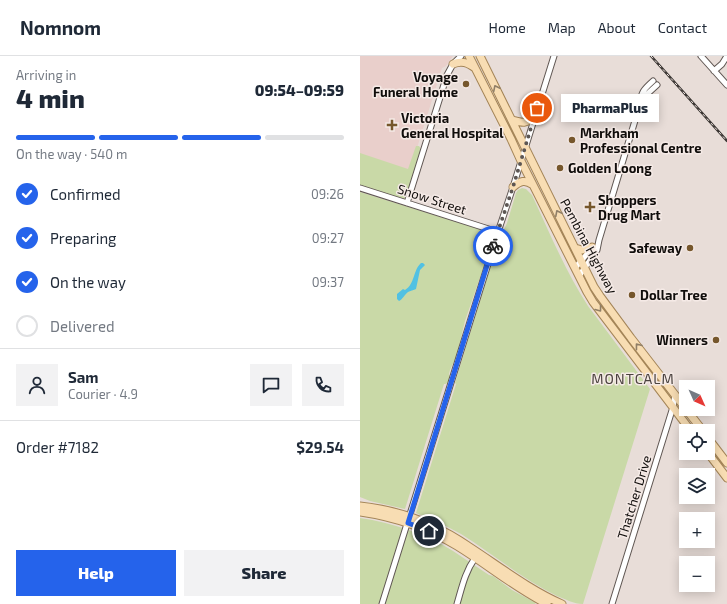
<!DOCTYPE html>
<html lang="en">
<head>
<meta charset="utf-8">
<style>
	body { margin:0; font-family:"Exo 2",sans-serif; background:#f2f2f3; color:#1f2937; height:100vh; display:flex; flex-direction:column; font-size:15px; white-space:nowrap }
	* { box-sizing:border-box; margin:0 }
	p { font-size:13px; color:#747a83 }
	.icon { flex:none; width:22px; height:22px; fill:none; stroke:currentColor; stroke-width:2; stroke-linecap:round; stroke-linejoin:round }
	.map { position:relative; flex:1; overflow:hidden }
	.drawer { display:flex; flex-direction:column; background:#fff; width:360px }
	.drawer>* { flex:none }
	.needle { width:26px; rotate:135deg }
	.controls { position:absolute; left:319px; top:324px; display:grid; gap:8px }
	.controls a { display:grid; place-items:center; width:36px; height:36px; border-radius:0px; background:#fff; box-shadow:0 2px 10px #0003; font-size:20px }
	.pin { position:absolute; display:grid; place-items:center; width:34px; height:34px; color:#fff; margin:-17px; border:2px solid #fff; border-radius:50%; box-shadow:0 1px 4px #0007 }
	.courier { position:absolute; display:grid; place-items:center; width:40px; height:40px; margin:-20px; border:3px solid #2563eb; border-radius:50%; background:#fff; color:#222; box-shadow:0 1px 5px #0007 }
	.bubble { position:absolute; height:28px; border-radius:0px; background:#fff; box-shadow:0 2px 10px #0003; font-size:13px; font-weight:800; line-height:28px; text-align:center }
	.summary em { font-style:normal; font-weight:800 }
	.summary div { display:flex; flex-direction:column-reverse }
	.summary { display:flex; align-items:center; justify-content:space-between; height:68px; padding:0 16px }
	h1 { font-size:26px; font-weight:800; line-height:30px }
	.bar { display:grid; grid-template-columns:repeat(4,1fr); gap:6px 4px; align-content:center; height:48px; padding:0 16px }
	.bar i { height:5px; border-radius:3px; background:#e0e1e3 }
	.bar .on { background:#2563eb }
	.bar p { grid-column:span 4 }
	.line { display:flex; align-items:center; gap:10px; padding:0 16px; border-top:1px solid #e0e1e3 }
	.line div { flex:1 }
	.round { display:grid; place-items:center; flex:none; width:42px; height:42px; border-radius:0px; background:#f2f2f3 }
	ol { padding:0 16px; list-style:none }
	li { display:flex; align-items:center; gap:12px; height:44px }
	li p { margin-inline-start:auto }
	li .icon { padding:4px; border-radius:50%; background:#2563eb; color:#fff; stroke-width:4 }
	li:last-child { color:#747a83 }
	li i { width:22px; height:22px; border:2px solid #e0e1e3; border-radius:50% }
	.button { display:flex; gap:8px; margin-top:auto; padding:8px 16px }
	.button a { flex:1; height:46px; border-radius:0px; background:#2563eb; color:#fff; font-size:16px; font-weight:800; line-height:46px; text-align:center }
	.button a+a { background:#f2f2f3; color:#1f2937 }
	header { display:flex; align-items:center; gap:24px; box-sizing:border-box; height:56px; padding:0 20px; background:#fff; border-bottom:1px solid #e0e1e3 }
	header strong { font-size:19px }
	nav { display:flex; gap:22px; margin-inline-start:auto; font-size:14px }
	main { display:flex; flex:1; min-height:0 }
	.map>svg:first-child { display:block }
</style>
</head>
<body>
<header>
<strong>Nomnom</strong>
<nav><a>Home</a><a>Map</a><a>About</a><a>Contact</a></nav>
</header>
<main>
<section class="drawer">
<div class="summary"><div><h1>4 min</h1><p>Arriving in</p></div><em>09:54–09:59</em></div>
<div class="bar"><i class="on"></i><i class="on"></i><i class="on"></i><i></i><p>On the way · 540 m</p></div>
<ol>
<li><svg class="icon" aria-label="check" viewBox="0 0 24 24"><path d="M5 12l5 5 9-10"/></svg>Confirmed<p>09:26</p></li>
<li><svg class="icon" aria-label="check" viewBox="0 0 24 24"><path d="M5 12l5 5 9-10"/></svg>Preparing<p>09:27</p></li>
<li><svg class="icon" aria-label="check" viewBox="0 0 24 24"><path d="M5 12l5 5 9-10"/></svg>On the way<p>09:37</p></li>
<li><i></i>Delivered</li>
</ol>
<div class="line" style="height:72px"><a class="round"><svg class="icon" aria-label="person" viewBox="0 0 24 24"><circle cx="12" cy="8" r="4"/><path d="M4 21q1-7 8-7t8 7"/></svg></a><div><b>Sam</b><p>Courier · 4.9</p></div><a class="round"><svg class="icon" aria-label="chat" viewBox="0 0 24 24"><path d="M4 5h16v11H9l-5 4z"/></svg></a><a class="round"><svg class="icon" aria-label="phone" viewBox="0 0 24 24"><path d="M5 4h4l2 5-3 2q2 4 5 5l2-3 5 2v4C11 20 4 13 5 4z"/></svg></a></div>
<div class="line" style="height:52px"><div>Order #7182</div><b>$29.54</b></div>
<div class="button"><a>Help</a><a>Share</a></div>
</section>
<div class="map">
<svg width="367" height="548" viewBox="0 0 367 548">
	<rect width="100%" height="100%" fill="#e8ddd8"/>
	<!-- medical -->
	<path fill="#e9cfcb" d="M0,0H93L86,10L82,12L42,140L0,127Z"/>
	<!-- green -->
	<path fill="#c9d9a7" d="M56,90H59L61,93V95L46,141L44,143H42L0,130V97L48,113Z
		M162,132L166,133L172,139C189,176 206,216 228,250L290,333L223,548C214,548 205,543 197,540C162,523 133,498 101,478C87,470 71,463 56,457L96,328L95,327L138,186L147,167L156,137L158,134Z
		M0,136L135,178L105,265L100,286L97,299L90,314L89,318L90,321L88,326L86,328H84L45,453L10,445L0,441Z
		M0,462C33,467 64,477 93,495C105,503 117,511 129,519L133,520L152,534L176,547L175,548H0Z"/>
	<!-- water -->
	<path fill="#51c1e3" d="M61,207H63L65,209L60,214L56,233C54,234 50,235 48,236C44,239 43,243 39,245L37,243V238L43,233L45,234C55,228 53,214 61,207Z"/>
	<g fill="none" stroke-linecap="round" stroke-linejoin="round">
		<defs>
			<path id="minor" d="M341,0L367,29
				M354,15L362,8L367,0
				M281,46L285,40L297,29
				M0,132L138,176
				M47,147L87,19L93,8L101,0
				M215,212L233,191
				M219,220L237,194L239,184L280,48C281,36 284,33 293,25
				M22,548L138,176L153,131L194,0
				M97,548C102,531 105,516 115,502
				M252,548L313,351L315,339"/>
			<path id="major" d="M109,0L151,83L161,105L227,236L233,246L331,375
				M120,0L234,231L240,240L271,282L343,375
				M93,8C102,4 108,7 115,12
				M152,64C163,67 165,68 174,61
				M153,131C160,125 165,123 173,129
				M215,192L222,194L232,191
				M348,382L367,407
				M348,397L367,422
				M0,450C39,454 76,468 108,490C139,510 168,533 202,548
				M0,456C35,461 67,472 97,490C128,509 155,532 187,548"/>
		</defs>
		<!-- minor casing -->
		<use href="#minor" stroke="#605753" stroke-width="7"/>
		<!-- major casing -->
		<use href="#major" stroke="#a48558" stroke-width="9"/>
		<!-- minor -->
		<use href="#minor" stroke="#fff" stroke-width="5"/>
		<!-- major -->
		<use href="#major" stroke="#f8ddb3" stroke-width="7"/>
		<defs>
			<path id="rail" d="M291,0L367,85"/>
		</defs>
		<!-- rail casing -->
		<use href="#rail" stroke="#3b3633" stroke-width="2.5"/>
		<!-- rail -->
		<use href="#rail" stroke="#f5eae6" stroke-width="1" stroke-dasharray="3" stroke-linecap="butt"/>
	</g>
	<!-- one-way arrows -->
	<defs><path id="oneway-chevron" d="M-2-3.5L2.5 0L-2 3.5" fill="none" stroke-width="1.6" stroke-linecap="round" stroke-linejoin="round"/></defs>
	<g stroke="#907f67">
		<use href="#oneway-chevron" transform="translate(136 32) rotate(-116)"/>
		<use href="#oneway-chevron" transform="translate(198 157) rotate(-117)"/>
		<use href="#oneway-chevron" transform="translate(239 253) rotate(53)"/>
		<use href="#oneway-chevron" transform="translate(278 290) rotate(-128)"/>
	</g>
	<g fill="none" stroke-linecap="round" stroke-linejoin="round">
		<!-- done -->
		<path stroke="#5c5653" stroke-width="4" stroke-dasharray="0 7.2" d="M133,190L153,131L177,52"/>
		<!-- route -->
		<path stroke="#2563eb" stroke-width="5" d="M69,475L48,467L133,190"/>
	</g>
	<!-- markers -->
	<g fill="#76572c" stroke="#f5eae6" stroke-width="1.5">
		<circle cx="106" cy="28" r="4"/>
		<path d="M30 63h4v4h4v4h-4v4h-4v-4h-4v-4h4z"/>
		<circle cx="212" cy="84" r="4"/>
		<circle cx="200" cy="112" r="4"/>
		<path d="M228 145h4v4h4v4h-4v4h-4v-4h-4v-4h4z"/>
		<circle cx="330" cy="192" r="4"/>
		<circle cx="272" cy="239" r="4"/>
		<circle cx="356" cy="284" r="4"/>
	</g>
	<g text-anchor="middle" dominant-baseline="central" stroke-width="3" stroke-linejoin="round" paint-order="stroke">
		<!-- poi labels -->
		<g font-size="13" font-weight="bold" fill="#100d0b" stroke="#f5eae6" text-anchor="start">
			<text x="98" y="21" text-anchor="end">Voyage<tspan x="98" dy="15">Funeral Home</tspan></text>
			<text x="41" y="62">Victoria<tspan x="41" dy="15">General Hospital</tspan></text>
			<text x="220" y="77">Markham<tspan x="220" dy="15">Professional Centre</tspan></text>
			<text x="208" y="112">Golden Loong</text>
			<text x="238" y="144">Shoppers<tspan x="238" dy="15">Drug Mart</tspan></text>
			<text x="322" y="192" text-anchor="end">Safeway</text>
			<text x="280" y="239">Dollar Tree</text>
			<text x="348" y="284" text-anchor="end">Winners</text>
		</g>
		<!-- street labels -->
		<g font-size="13" fill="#100d0b" stroke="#f5eae6">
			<text transform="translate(72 143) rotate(18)">Snow Street</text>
			<text transform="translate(229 190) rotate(62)">Pembina Highway</text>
			<text transform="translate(274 441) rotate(-73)">Thatcher Drive</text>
		</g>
		<!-- neighbourhood labels -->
		<g font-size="14" letter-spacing="1" fill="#4b433f" stroke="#f5eae6">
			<text x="273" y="322">MONTCALM</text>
		</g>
	</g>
</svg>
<div class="controls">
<a><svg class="needle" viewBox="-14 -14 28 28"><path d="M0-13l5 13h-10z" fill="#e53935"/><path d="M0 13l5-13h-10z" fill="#747a83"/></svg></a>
<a><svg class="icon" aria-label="locate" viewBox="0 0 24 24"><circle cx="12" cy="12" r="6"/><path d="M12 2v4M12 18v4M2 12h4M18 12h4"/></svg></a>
<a><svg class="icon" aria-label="layers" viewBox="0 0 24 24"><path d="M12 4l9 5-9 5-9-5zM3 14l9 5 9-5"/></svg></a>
<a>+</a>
<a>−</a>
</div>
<div class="pin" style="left:177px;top:52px;background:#ea580c"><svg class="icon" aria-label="bag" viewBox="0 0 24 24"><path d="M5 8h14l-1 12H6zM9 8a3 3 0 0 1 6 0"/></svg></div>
<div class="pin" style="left:69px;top:475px;background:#1f2937"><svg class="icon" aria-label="home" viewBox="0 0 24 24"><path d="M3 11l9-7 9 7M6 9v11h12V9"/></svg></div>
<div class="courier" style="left:133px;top:190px"><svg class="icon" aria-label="bike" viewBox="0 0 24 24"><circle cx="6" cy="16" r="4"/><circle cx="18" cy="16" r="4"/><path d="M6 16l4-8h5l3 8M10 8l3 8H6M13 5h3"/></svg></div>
<div class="bubble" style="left:201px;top:38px;width:98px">PharmaPlus</div>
</div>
</main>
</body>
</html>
